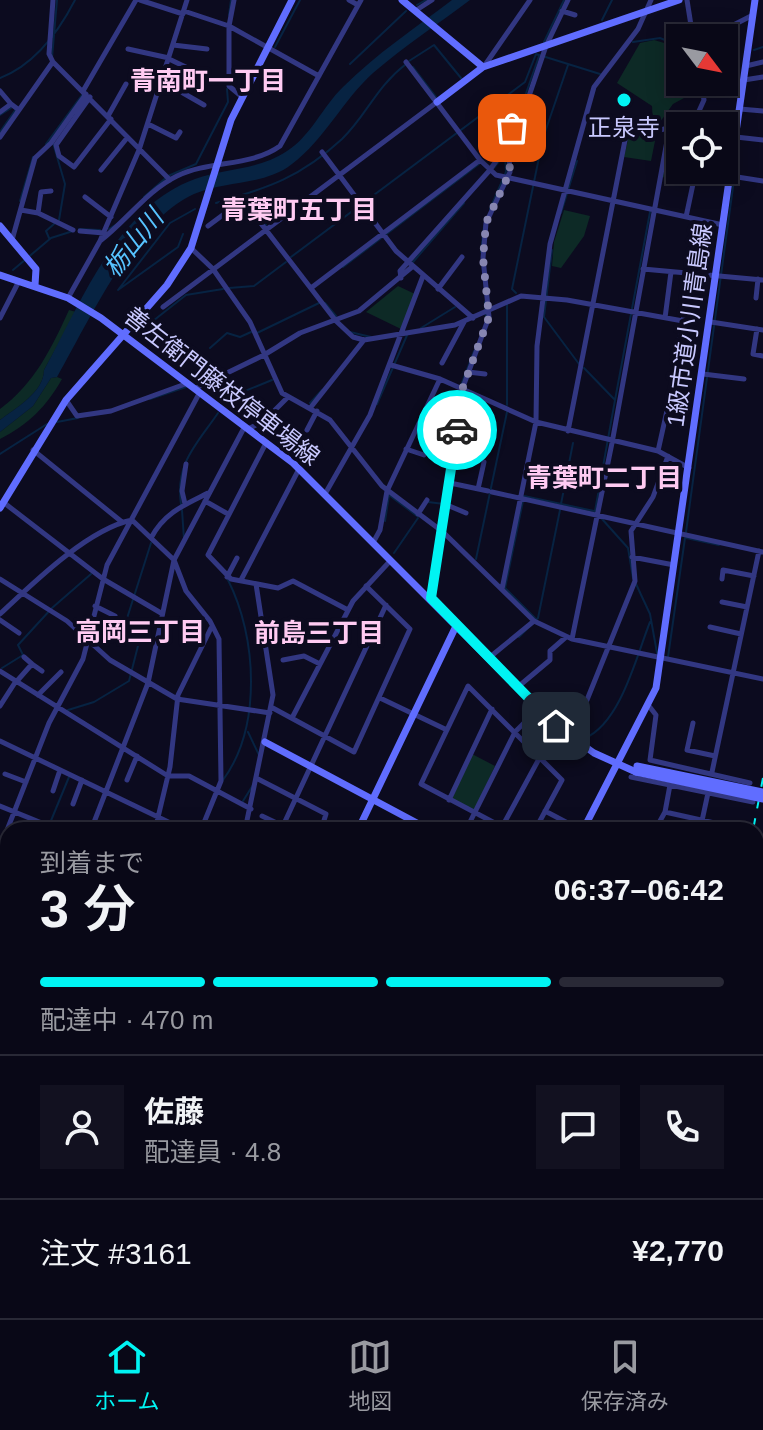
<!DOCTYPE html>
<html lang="ja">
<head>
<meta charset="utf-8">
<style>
	body { margin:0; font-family:Arial,"Noto Sans JP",sans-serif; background:#121120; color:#f1f3f6; height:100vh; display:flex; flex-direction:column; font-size:30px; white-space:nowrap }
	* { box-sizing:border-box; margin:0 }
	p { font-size:26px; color:#999aa1 }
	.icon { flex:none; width:44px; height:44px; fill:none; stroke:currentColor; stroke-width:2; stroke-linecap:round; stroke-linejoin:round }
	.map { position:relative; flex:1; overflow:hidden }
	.sheet { position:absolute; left:0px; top:822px; width:764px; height:496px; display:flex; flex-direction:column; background:#090817; border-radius:24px 24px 0 0; box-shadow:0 4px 20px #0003,0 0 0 2px #292936 }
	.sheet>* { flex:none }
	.needle { width:52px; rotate:122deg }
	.controls { position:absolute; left:666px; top:24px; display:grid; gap:16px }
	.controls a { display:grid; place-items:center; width:72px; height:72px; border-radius:0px; background:#090817; box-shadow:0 4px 20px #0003,0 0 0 2px #292936; font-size:40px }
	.pin { position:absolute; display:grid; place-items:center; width:68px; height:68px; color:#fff; margin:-34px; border-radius:16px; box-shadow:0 4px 12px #0006 }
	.courier { position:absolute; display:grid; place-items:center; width:80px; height:80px; margin:-40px; border:6px solid #00f4f3; border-radius:50%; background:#fff; color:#222; box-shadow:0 2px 10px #0007 }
	.head em { font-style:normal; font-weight:600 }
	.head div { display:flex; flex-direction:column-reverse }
	.head { display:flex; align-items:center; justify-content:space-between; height:136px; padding:0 40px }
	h1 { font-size:52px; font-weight:600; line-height:60px }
	.bar { display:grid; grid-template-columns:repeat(4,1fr); gap:12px 8px; align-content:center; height:96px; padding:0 40px }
	.bar i { height:10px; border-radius:6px; background:#292936 }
	.bar .active { background:#00f4f3 }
	.bar p { grid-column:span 4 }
	.line { display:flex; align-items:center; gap:20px; padding:0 40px; border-top:2px solid #292936 }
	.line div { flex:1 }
	.round { display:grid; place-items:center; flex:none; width:84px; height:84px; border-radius:0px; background:#121120 }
	.dock { display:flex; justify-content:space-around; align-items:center; height:112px; border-top:2px solid #292936; background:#090817; font-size:22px; color:#999aa1 }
	.dock a { display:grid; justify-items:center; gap:4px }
	.dock .active { color:#00f4f3 }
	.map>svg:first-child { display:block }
</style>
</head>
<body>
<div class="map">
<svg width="763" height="1318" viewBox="0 0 763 1318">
	<rect width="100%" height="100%" fill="#0c0b1f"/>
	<!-- green -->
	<path fill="#0d2a26" d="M654,40L678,47L680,82H690L695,92L673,104L660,122L653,124L652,106L617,83L640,43Z
		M631,127L657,131L651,161L624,157Z
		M677,129L680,170H693L690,183L662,177L671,135Z
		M564,210L590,216L584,236L561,268L552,266L554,242Z
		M398,286L415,294L401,329L366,312Z
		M69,310L76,312L44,370C44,392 16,408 0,420V409C35,383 51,349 69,310Z
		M57,377L62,379C47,406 28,425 0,439V432L33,406L51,378Z
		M472,754L495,766L474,811L452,799Z"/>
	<!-- water -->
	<path fill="#072342" d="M452,0H470C438,24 403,47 373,73C343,100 325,139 292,164C264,186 226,180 194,194C134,221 89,321 57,377L51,378L33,406L0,432V420C16,408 44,392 44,370C81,303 117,207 195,179C226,168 259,170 287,151C311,136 323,106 343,87C376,54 415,28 452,0Z"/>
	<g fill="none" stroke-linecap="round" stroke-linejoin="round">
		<!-- stream -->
		<path stroke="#072342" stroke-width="2" d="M417,5L426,0
			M229,15L231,0
			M602,20L612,0
			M702,38L718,30
			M544,42L564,0
			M633,42L660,38L680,46
			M275,47L300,0
			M754,50L763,47
			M52,58L57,0
			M409,61L434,45L461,78
			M350,64L406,11
			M413,67L436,97
			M0,78C34,65 59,31 75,0
			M0,115L11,108
			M515,125L539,56
			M0,132L16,109
			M53,143L65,184L59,220
			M46,144L82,95
			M494,168L505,154L513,131
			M243,195L266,225
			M144,197L168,176L196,164L228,102L227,89
			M20,201L33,157
			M216,203C268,188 301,177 342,139C367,115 375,88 406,64
			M490,209L506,172L505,154
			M561,213L577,161
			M79,229L100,230
			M109,229L117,224
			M183,234L178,247L118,290L170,223L195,209
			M49,238L46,231L54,224
			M552,250L544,317L579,364
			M481,252L484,226
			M291,257L525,82L536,54L600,74
			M413,262L464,203
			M343,267L479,164
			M13,270L51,238L73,231
			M229,288L254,286L286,262
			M516,293L512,289L543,138L568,65
			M485,302L486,319
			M325,303L336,316
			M507,304V405
			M144,328L186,295L223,289
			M421,328L455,307
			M350,332L371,337
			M257,333L319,303
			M210,348L227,333L240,337L251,332
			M584,368L615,400L595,511
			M196,383L205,380
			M235,395L272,380
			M150,399L186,387
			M615,400L650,212
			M310,403L322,390
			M377,404L408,333
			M57,422L78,418
			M0,454L47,424
			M450,458L458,393L474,351
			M428,502L444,504
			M181,504C175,463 197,444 218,413
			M561,504L573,443
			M182,510L184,539
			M602,519L628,548L633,578
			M385,521L389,495L417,516
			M686,532L736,165
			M686,538L719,545
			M394,553L418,518
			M476,559L507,412
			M636,584L650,614L657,653
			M537,620L505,588L524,496L594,511
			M122,634L151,543
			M519,637L538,618L560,510
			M668,657L685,538
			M2,668L23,655L18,645L52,608L91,574
			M68,710L94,702L129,681L139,642L151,645
			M248,732L259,755
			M585,738C621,723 637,654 650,622
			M223,780C262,727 257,637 228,580
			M243,801L253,785
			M50,823L69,777
			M0,955L8,933
			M0,1164L8,1144
			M0,1244L8,1248
			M0,1314L9,1310"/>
		<!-- street -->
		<path stroke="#323782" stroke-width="5" d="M53,0L49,54L53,62L170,180
			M140,0L183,14
			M234,0L229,26V86L241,96
			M349,0L358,5
			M687,0L693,38
			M184,11L229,26L319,76
			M415,11L432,0
			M562,11L575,15
			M708,38L753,15
			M173,45L207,49
			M128,49L169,58
			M169,59L194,71
			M406,62L480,160L496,175L723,225
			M485,65L530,0
			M746,66L763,62
			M744,80L763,77
			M162,81L204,105
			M0,91L11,104
			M83,91L136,0
			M90,97L56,145L59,156L74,167L111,119
			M740,109L763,111
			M0,112L11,104L19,110
			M108,116L126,84
			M586,116L659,130L680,126
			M148,124L176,138L180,132
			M681,126L694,122L704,100L701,82
			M0,137L52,63
			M736,137L763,140
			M724,145L733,152
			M322,152L396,251L473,318
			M101,170L127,138
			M731,176L763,181
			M85,197L111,217
			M21,210L38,213L73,230
			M38,213L41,192L51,191
			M686,217L696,170
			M208,226L243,200L336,321L353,337L364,340L455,325L521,296L567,300L683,321
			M80,231L104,233
			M12,240L35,158L51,143L86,94
			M100,241C126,221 148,190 177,176C210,160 251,167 280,146L361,0
			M191,248L213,269L250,322L282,393L330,420L382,486L443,532L534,621L572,639L763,679
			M643,269L763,280
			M401,278L400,271L489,171L502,153L510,129L519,124
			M311,288L480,160
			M438,289L462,257
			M68,298L100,241L139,150L187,0
			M756,298L758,279
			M163,307L437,102
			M0,318L19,281
			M665,318L671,272
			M711,322L763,330
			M757,329L753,354L763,356
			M442,363L464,322
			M391,365L440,379
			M468,372L485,374
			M703,374L744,379
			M196,388L264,355L300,333L359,311L412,267
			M66,400L77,416L111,411L188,383
			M311,407L364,340
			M458,420L473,423
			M248,429L264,421L288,397
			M307,430L317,411
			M568,431L628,125
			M266,443L208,555L231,579L278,588L293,581L348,610
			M406,449L424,455
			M33,450L122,522
			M658,451L689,468
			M450,483L488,491
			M478,489L484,462
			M492,492L763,552
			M325,494L370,415L423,276
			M205,501L228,514
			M3,502L103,579L161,613
			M185,504L182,491L186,464
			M447,505L466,513
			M418,514L427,500
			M151,538C164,513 184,505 208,493
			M374,541L380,530L387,491L440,379L536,422L658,451L674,379L690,275
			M632,557L674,565
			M227,577L237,558
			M0,579L67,621L110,660L177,699L270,713
			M722,579L723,570L754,576
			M241,580L299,469
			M502,589L536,422L537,346L550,244L594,87L638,29L651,0
			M431,598L463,387L489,317L483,258L486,223L510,172L509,155L546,46L568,0
			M722,602L747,607
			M95,606L115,616
			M0,614C33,583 88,529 132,520L174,560L186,591L210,621L219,639L221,781L201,830
			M0,620L19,633
			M710,627L741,634
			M572,639L612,443L669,130
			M24,657L32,664
			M490,657L534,621
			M283,660L304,656L320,664
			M0,671L168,776H189L251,809
			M17,681L32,664L42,671
			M519,686L550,660V651L566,637
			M38,695L61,672
			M380,698L447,730
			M0,706L16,681
			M649,706L656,715L650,760L750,783
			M271,707L354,752L410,629L366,586
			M292,718L353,601L391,560
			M693,723L687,750L715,756
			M572,737L635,581L631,531L653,497L668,456
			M0,741L185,830
			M712,772L759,551
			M5,774L26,782
			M631,777L753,802
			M258,779L326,814L321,830
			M127,780L137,756
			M53,791L60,770
			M449,800L492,709
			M73,804L82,780
			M0,806L59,830
			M545,811L581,830
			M665,812L670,785
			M262,816L283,826
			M502,827L540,757
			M91,830L148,683L174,560L245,426
			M155,830L170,767L178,695L211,628
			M245,830L273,695L256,584
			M281,830L386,605
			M466,830L515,732L538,709
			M508,830L421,784L468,686L562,780L535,830
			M655,830L665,812L746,830
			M700,830L708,793
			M0,848L49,723L83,659L107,565L200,392
			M0,850L8,853
			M756,873L763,838
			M756,877L763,878
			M0,882L8,886
			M0,960L8,964
			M756,1036L763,1037
			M763,1057L759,1083H763
			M0,1063L8,1043
			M0,1115L8,1118
			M756,1123L763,1124
			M756,1168L763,1169
			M0,1178L8,1181
			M0,1225L8,1213
			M756,1256L759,1248
			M0,1294L8,1297
			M756,1306L763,1308
			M31,1310L48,1318
			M207,1310L224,1318
			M27,1318L31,1310
			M93,1318L97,1310
			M235,1318L238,1310
			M264,1318L266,1310
			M290,1318L293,1310
			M390,1318L391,1310
			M421,1318L422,1310
			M598,1318L599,1310
			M640,1318L641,1310
			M737,1318L740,1310"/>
		<!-- secondary -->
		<path stroke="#606dff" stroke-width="7" d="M402,0L483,67
			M437,102L483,67L679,0
			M0,226L36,269L35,285
			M0,275L68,298L101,318L293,463L556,726L594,753L636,772
			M0,508L66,400L167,285L191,248L231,120L292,0
			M265,742L430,830
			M358,830L457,624
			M583,830L656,688L755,0
			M0,1047L8,1051
			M756,1090L759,1083
			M756,1206L763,1207
			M119,1310L137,1318
			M331,1318L333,1310
			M459,1318L460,1310
			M505,1318L507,1310
			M555,1318L557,1310
			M701,1318L704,1310"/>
		<!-- rail -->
		<path stroke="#00f4f3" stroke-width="2" stroke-dasharray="12 10" stroke-linecap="butt" d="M753,830L763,778
			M657,1318L659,1310"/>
		<!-- secondary-bridge -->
		<path stroke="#606dff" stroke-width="7" d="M637,766L763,792
			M636,772L763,799"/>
	</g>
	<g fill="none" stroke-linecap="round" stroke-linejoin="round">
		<!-- done -->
		<path stroke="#8786b1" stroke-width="8" stroke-dasharray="0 14.4" d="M457,430L463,387L489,317L483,258L486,223L510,172L509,155L520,124L512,128"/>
		<!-- route -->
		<path stroke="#00f4f3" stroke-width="10" d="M457,430L431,598L556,726"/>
	</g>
	<!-- markers -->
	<circle fill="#00f4f3" stroke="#0c0b1f" stroke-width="3" cx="624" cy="100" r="8"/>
	<g text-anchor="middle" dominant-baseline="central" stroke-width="8" stroke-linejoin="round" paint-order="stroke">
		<!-- poi labels -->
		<g font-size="24" fill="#c9c9ff" stroke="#0c0b1f">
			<text x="624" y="127">正泉寺</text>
		</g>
		<!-- street labels -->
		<g font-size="24" fill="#c9c9ff" stroke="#0c0b1f">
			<text transform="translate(689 325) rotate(-82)">1級市道小川青島線</text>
			<text transform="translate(222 386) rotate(38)">善左衛門藤枝停車場線</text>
		</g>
		<!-- neighbourhood labels -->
		<g font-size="26" font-weight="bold" fill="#ffcbf2" stroke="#0c0b1f">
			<text x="208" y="81">青南町一丁目</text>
			<text x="299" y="210">青葉町五丁目</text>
			<text x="604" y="478">青葉町二丁目</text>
			<text x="140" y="632">高岡三丁目</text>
			<text x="319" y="633">前島三丁目</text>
		</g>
		<!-- water labels -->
		<g font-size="26" font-style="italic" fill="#57c3ff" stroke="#0c0b1f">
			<text transform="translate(133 243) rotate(-51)">栃山川</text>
		</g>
	</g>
</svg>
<div class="controls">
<a><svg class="needle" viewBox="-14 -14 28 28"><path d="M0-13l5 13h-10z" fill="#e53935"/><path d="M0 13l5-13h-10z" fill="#999aa1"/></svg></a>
<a><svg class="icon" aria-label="locate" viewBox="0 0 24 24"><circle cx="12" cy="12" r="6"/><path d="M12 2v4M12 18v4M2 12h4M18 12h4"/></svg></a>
</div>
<div class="pin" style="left:512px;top:128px;background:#ea580c"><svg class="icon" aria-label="bag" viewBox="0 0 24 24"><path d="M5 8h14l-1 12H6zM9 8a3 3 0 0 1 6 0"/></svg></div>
<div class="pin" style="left:556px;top:726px;background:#1f2937"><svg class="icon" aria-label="home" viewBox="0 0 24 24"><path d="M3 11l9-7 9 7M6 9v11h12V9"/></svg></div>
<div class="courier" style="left:457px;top:430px"><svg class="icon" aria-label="car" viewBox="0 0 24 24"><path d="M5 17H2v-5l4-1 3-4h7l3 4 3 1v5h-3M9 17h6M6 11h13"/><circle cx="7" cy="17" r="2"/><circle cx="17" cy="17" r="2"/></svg></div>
<section class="sheet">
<div class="head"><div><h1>3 分</h1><p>到着まで</p></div><em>06:37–06:42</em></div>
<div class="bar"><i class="active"></i><i class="active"></i><i class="active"></i><i></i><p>配達中 · 470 m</p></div>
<div class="line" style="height:144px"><a class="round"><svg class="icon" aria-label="person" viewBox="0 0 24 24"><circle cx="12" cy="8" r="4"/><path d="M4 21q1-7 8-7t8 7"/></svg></a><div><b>佐藤</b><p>配達員 · 4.8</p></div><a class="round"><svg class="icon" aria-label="chat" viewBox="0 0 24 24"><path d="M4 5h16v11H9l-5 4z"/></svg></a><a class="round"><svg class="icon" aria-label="phone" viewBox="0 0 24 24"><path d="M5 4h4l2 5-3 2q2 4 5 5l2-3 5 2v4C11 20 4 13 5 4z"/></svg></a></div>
<div class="line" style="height:104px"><div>注文 #3161</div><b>¥2,770</b></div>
</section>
</div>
<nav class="dock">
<a class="active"><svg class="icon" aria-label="home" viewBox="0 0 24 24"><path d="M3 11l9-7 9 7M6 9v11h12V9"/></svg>ホーム</a>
<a><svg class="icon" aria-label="map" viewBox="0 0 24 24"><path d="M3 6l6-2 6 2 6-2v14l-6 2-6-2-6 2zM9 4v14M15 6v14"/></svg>地図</a>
<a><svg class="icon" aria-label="saved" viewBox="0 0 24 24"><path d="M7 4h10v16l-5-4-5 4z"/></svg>保存済み</a>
</nav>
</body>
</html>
